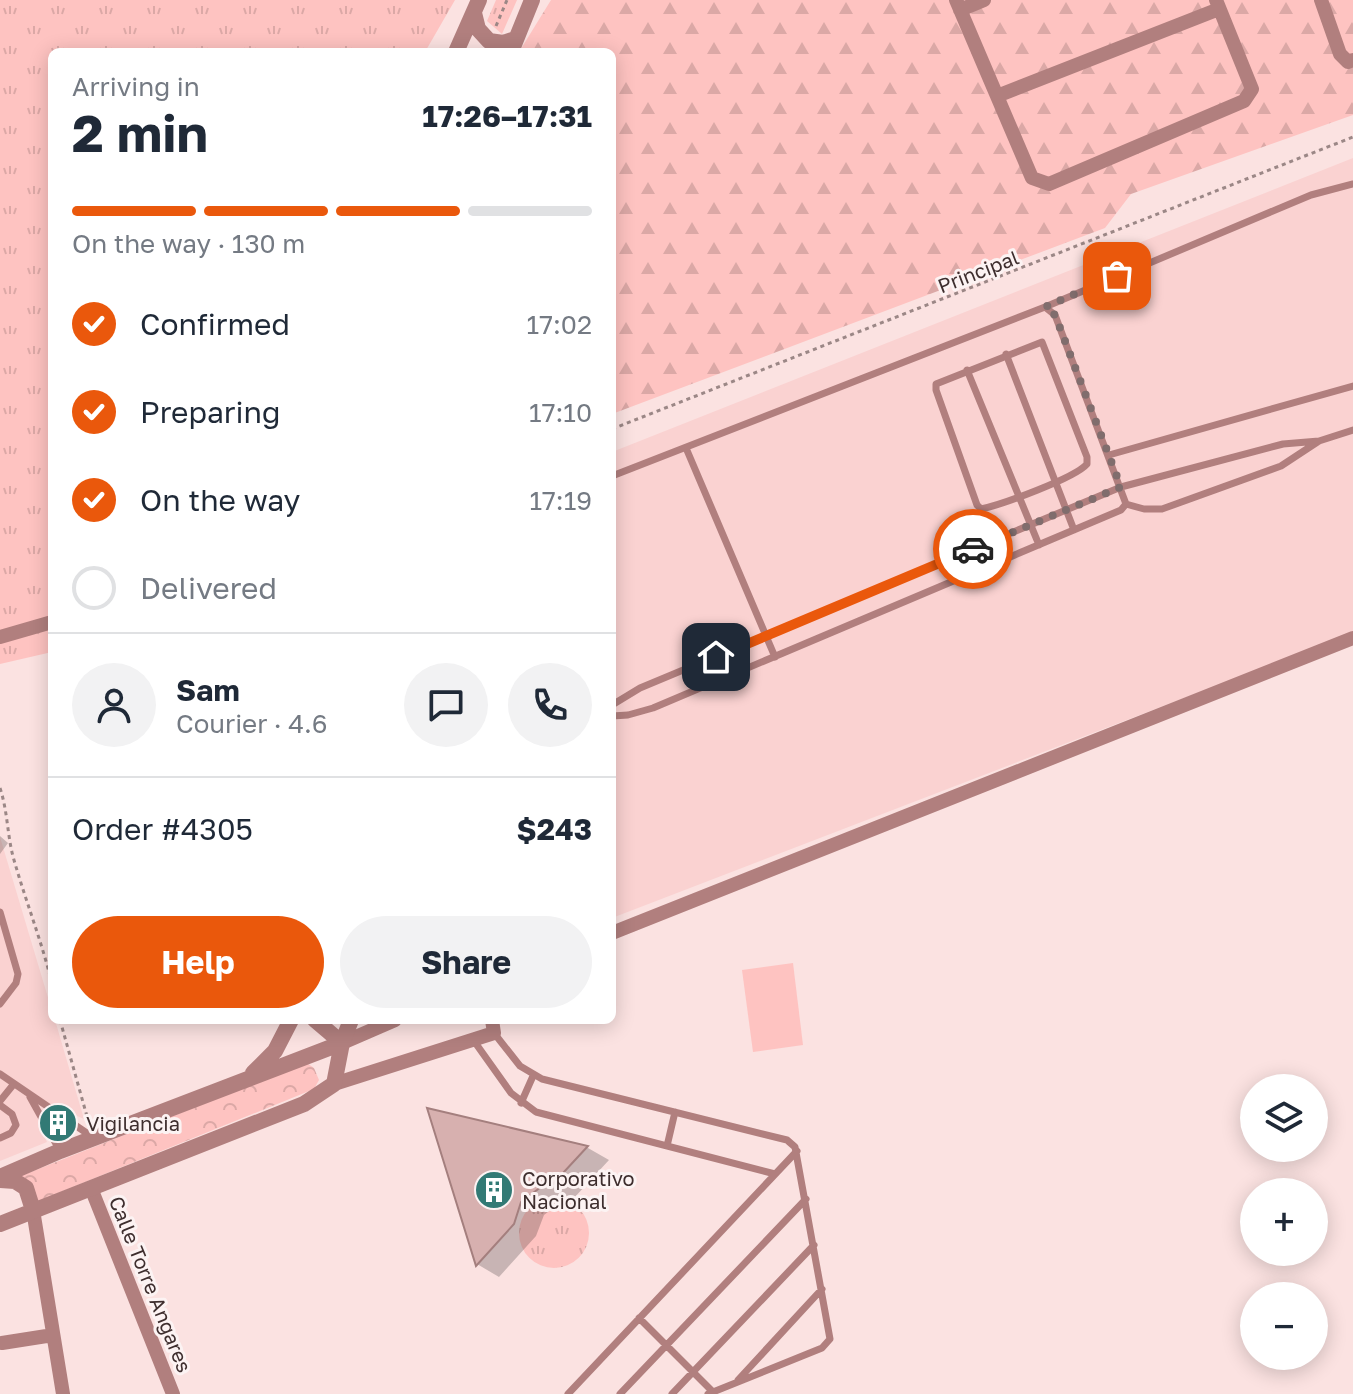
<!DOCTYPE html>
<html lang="en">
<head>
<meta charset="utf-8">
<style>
	body { margin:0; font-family:"Golos Text",sans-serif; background:#f2f2f3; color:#1f2937; height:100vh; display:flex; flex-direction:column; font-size:30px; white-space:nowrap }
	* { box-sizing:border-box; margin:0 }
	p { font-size:26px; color:#747a83 }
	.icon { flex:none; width:44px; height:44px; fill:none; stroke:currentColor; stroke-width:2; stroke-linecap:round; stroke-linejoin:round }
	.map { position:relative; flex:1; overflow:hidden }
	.panel { position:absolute; left:48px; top:48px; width:568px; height:976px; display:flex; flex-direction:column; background:#fff; border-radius:12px; box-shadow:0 4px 20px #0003 }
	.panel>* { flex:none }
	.fabs { position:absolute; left:1240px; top:1074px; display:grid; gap:16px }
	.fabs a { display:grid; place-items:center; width:88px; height:88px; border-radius:50%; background:#fff; box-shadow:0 4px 20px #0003; font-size:40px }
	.pin { position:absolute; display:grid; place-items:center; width:68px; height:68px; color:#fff; margin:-34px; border-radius:16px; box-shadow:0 4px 12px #0006 }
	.courier { position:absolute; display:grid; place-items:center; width:80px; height:80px; margin:-40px; border:6px solid #ea580c; border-radius:50%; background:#fff; color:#222; box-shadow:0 2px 10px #0007 }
	.overview em { font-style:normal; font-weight:700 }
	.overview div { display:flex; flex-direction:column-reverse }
	.overview { display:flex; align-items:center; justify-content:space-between; height:136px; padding:0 24px }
	h1 { font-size:52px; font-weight:700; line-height:60px }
	.bar { display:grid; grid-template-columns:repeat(4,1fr); gap:12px 8px; align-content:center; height:96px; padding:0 24px }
	.bar i { height:10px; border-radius:6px; background:#e0e1e3 }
	.bar .active { background:#ea580c }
	.bar p { grid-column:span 4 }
	.line { display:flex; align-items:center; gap:20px; padding:0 24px; border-top:2px solid #e0e1e3 }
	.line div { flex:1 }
	.round { display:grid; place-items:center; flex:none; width:84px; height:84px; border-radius:42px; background:#f2f2f3 }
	ol { padding:0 24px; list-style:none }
	li { display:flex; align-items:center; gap:24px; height:88px }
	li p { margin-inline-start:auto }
	li .icon { padding:8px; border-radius:50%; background:#ea580c; color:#fff; stroke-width:4 }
	li:last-child { color:#747a83 }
	li i { width:44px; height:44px; border:4px solid #e0e1e3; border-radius:50% }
	.button { display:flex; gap:16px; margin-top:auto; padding:16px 24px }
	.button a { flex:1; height:92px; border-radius:48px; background:#ea580c; color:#fff; font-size:32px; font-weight:700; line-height:92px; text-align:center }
	.button a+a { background:#f2f2f3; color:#1f2937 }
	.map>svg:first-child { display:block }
</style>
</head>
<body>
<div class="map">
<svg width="1353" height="1394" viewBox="0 0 1353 1394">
	<defs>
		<pattern id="grass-tufts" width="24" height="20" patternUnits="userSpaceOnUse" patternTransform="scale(2)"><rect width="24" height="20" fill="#fec3c1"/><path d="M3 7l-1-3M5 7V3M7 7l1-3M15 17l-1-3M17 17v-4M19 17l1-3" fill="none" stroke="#dba8a6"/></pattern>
		<pattern id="forest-firs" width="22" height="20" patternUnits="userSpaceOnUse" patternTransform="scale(2)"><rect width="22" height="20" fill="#fec3c1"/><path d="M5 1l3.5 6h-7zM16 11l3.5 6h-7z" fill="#dba8a6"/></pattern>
		<pattern id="park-crowns" width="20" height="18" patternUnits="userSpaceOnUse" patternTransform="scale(2)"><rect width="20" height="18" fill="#fec3c1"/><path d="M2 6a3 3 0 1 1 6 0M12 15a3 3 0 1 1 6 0" fill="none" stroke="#dba8a6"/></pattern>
	</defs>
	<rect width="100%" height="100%" fill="#fbe2e1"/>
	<!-- built -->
	<path fill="#fad2d1" d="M1353,158V633L612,918V452Z
		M0,837L52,1011V1020H55L84,1119L75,1115L66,1118L58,1129L55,1126L43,1133L47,1142L0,1161Z"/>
	<!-- grass -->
	<path fill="url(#grass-tufts)" d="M0,0H455L425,52H52V652L0,664Z
		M496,0H517L502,34L487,21Z
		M519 1233a35 35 0 1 1 70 0a35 35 0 1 1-70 0Z"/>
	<!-- forest -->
	<path fill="url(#forest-firs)" d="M551,0H1353V115L1131,194L1105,228L612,414V52H519Z"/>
	<!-- park -->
	<path fill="url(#park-crowns)" d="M307,1063L314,1068L319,1080L314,1089L31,1204L18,1177Z"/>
	<!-- pitch -->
	<path fill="#fec3c1" d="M793,963L803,1045L753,1052L742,970Z"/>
	<!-- shadow -->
	<path fill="#0003" d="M0,836L8,843L0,854Z
		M430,1111L588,1148L609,1160L574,1198L565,1199L544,1215L536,1236L499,1277L477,1264Z
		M59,1120L64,1126L62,1129L56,1123Z"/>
	<!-- building -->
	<path fill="#d7b0af" stroke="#a47f7e" stroke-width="2" d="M427,1108L588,1146L551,1186L541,1187L521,1202L514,1224L476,1266Z"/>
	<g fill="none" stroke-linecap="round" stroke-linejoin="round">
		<!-- path -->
		<path stroke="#9b8786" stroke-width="3" stroke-dasharray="4 4" stroke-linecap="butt" d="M496,26L507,0
			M612,429L1353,137
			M0,788C8,812 7,836 14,860C26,902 42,942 52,984
			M60,1020L88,1120"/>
		<!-- service -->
		<path stroke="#b17f7e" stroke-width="7" d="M1045,307L1311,195L1353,184
			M1042,342L1087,457V464C1075,478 1001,505 981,509L977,505L936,390V384Z
			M1006,354L1074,530
			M967,370L1039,545
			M686,448L775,657
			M1109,455L1353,386
			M612,476L1045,307L1055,315L1126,504L1121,510L653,708L628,715L612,716
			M1126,504L1144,509H1162L1281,466L1319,441L1353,430
			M612,705L640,688L1121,487L1283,444L1319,441
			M0,912L18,974L16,983L0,1004
			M494,1033L520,1066L542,1079L787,1140L795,1147L830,1339L822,1348L708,1394
			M474,1041L511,1093L536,1112L775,1174
			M0,1074L94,1138
			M30,1097L60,1151
			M0,1101L13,1085
			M521,1103L533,1076
			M0,1105L12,1114L16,1125L11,1133L0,1138
			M667,1146L675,1112
			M639,1318L713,1392
			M738,1380L822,1289
			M568,1394L797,1151
			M620,1394L806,1199
			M672,1394L814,1245"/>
		<!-- minor -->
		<path stroke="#b17f7e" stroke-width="14" d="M956,0L1032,178L1049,184L1244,101L1252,89L1216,0
			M1321,0L1340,54L1348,62L1353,60
			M960,10L984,0
			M997,96L1219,9
			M0,637L52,622
			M612,933L1353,638
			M342,1043L395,1020
			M334,1084L494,1033L492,1020
			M91,1188L173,1394
			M33,1210L63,1394
			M2,1343L53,1335"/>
		<!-- tertiary -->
		<path stroke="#b17f7e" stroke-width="16" d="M474,13L478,29L489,41L503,43L515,39
			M513,47L532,0
			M456,52L479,0
			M315,1020L342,1043
			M253,1073L275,1051L291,1020
			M0,1177L60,1151L342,1043
			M0,1180L15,1181L26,1188L33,1210
			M0,1224L304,1104L334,1084L342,1043L351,1020"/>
	</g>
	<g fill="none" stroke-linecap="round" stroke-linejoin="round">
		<!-- done -->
		<path stroke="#806d6d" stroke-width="8" stroke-dasharray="0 14.4" d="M973,549L1121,487L1055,315L1045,307L1117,276"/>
		<!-- route -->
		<path stroke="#ea580c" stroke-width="10" d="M716,657L973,549"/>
	</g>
	<!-- icons -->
	<defs>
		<symbol id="building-disc" viewBox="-11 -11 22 22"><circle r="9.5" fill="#327a75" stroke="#fcf3f3"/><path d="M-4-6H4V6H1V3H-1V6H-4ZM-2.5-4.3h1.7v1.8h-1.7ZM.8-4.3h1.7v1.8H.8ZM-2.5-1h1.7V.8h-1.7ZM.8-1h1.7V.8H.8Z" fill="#fff"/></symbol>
	</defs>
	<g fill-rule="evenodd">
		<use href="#building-disc" x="36" y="1101" width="44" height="44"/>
		<use href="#building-disc" x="472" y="1168" width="44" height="44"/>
	</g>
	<g text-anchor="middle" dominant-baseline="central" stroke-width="6" stroke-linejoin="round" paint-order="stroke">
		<!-- street labels -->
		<g font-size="20" fill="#3e2e2e" stroke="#fcf3f3">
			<text transform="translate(978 271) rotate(-21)">Principal</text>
			<text transform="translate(151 1284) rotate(68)">Calle Torre Angares</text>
		</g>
		<!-- poi labels -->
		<g font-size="20" fill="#3e2e2e" stroke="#fcf3f3" text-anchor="start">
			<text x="86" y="1123">Vigilancia</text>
			<text x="522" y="1178">Corporativo<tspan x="522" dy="23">Nacional</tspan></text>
		</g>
	</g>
</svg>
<div class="fabs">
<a><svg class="icon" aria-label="layers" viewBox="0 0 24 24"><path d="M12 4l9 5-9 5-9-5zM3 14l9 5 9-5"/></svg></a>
<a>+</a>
<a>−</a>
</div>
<div class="pin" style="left:1117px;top:276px;background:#ea580c"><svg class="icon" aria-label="bag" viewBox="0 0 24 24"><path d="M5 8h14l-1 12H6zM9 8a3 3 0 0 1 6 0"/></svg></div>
<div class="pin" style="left:716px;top:657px;background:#1f2937"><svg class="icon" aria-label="home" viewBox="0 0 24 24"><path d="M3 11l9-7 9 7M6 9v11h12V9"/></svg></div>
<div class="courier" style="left:973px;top:549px"><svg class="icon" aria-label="car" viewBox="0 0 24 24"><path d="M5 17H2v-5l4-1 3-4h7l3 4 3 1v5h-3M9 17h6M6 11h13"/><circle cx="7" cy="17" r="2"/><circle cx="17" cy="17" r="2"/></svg></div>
<section class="panel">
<div class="overview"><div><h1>2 min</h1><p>Arriving in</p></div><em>17:26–17:31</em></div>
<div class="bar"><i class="active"></i><i class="active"></i><i class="active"></i><i></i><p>On the way · 130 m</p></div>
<ol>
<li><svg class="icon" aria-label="check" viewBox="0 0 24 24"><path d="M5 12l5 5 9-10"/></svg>Confirmed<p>17:02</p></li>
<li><svg class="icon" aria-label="check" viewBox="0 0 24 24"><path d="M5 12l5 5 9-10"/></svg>Preparing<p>17:10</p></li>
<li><svg class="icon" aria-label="check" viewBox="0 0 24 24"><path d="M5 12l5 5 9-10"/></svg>On the way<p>17:19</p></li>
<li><i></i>Delivered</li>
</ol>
<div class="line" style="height:144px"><a class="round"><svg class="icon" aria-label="person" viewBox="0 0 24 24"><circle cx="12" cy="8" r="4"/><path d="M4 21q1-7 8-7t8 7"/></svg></a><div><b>Sam</b><p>Courier · 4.6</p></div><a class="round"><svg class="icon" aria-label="chat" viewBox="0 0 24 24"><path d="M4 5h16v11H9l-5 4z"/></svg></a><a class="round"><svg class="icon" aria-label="phone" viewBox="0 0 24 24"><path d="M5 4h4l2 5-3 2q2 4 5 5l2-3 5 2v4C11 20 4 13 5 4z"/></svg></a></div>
<div class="line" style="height:104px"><div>Order #4305</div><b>$243</b></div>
<div class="button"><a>Help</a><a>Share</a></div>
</section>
</div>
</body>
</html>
